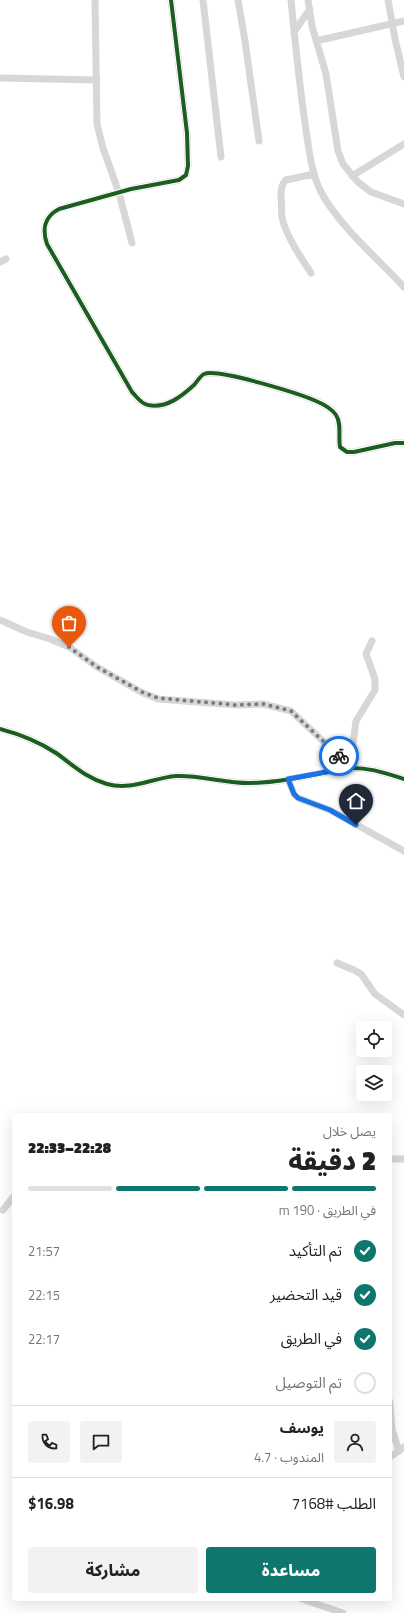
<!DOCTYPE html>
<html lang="ar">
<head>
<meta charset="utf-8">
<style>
	body { margin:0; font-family:"Titillium Web","Noto Sans Arabic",sans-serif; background:#f2f2f2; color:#222; direction:rtl; height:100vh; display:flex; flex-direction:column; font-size:15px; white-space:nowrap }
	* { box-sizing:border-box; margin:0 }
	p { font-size:13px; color:#767676 }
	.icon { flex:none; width:22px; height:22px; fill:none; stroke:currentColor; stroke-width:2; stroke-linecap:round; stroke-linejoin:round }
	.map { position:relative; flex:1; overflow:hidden; direction:ltr }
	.side { position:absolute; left:12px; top:1113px; width:380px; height:488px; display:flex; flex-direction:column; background:#fff; border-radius:4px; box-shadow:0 4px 16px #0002; direction:rtl }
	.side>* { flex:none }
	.controls { position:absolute; left:356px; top:1021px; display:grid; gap:8px }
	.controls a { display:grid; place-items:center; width:36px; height:36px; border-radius:4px; background:#fff; box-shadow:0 4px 16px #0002; font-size:20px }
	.pin { position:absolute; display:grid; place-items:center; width:34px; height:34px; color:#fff; margin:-41px -17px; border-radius:50% 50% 50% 0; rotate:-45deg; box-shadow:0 0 4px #0007 }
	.pin .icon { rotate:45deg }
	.courier { position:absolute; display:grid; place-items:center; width:40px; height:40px; margin:-20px; border:3px solid #1a73e8; border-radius:50%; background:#fff; color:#222; box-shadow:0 1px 5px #0007 }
	.summary em { font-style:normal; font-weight:800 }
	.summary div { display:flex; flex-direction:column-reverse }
	.summary { display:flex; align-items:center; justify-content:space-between; height:68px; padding:0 16px }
	h1 { font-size:26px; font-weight:800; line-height:30px }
	.bar { display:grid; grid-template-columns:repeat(4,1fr); gap:6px 4px; align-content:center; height:48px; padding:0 16px }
	.bar i { height:5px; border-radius:3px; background:#e0e0e0 }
	.bar .selected { background:#0f766e }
	.bar p { grid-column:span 4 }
	.line { display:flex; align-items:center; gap:10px; padding:0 16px; border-top:1px solid #e0e0e0 }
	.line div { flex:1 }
	.round { display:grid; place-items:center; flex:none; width:42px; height:42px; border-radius:4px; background:#f2f2f2 }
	ol { padding:0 16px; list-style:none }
	li { display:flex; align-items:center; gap:12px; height:44px }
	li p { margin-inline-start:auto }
	li .icon { padding:4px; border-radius:50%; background:#0f766e; color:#fff; stroke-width:4 }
	li:last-child { color:#767676 }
	li i { width:22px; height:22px; border:2px solid #e0e0e0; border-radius:50% }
	.cta { display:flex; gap:8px; margin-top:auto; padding:8px 16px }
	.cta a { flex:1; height:46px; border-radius:4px; background:#0f766e; color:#fff; font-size:16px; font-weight:800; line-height:46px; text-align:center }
	.cta a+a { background:#f2f2f2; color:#222 }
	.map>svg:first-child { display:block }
</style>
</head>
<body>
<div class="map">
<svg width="404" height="1613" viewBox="0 0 404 1613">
	<rect width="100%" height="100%" fill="#fff"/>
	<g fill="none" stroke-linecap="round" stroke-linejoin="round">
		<!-- minor -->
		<path stroke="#d7d7d7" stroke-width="7" d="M95,0L97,124L103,148L119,193L132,243
			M171,0L187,133L188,166L186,175L179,180L131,189L59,209C44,217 42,229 47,244L132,392C137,397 141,404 148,405C166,409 182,396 194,385C197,382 200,376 204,374C218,368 300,394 316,401C323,404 332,409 336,415C342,424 338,437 340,447L347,452H354L395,443H404
			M203,0L221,157
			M238,0L245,41L259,141
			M291,0C295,41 299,82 305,123C309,149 311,177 325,199C346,232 377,258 404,287
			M308,0L312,26L326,74L338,151L343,164L358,182L371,192L404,204
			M388,0L395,39L404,77
			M294,32L310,9
			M316,41L404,21
			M0,78L97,80
			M352,176L404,144
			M0,262L6,259
			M311,273C301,258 285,234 282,217C281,211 282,204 281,198C281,191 281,185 286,180L314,174
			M0,620L27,632L50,639L69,647L97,667L141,692L158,699L236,705L263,704L291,711L340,757L346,763L348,768
			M0,729C19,734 39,742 56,753C73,765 86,778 107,784C131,791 152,778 176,776C200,775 224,783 249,783C282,783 315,774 348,768C368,767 385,773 404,779
			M346,763L352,752L356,721L375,690V679L366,654L372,641
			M288,779L294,794L298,798L330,810L404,851
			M337,963L354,970L361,974L375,994L404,1015
			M390,1159H404
			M3,1210L14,1196
			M390,1402L392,1429L399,1451
			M390,1457L404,1447
			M302,1599L343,1613"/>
		<defs>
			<path id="cycleway" d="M171,0L187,133L188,166L186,175L179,180L131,189L59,209C44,217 42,229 47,244L132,392C137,397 141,404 148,405C166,409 182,396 194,385C197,382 200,376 204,374C218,368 300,394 316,401C323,404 332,409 336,415C342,424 338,437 340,447L347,452H354L395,443H404
				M0,729C19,734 39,742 56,753C73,765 86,778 107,784C131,791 152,778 176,776C200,775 224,783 249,783C282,783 315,774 348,768C368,767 385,773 404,779"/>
		</defs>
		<!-- cycleway casing -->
		<use href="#cycleway" stroke="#fff" stroke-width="6"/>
		<!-- cycleway -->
		<use href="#cycleway" stroke="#1b5e20" stroke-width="4"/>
	</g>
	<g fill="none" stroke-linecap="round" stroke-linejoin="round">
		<!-- done -->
		<path stroke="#7a7a7a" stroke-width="4" stroke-dasharray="0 7.2" d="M69,647L97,667L142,692L158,698L236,705L263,704L291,711L339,756"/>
		<!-- route -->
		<path stroke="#1a73e8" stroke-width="5" d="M339,756L346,763L348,768L288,779L294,794L298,798L330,810L356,825"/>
	</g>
</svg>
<div class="controls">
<a><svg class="icon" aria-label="locate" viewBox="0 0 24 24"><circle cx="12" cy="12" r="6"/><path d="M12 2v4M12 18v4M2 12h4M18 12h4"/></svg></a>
<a><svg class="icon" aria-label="layers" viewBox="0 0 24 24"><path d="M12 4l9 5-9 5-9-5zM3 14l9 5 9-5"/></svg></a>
</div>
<div class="pin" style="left:69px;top:647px;background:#ea580c"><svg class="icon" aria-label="bag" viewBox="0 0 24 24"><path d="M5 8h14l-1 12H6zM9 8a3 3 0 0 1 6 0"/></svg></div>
<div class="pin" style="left:356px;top:825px;background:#1f2937"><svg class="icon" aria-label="home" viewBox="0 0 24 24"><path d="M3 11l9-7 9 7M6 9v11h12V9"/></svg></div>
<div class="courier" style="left:339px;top:756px"><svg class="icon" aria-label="bike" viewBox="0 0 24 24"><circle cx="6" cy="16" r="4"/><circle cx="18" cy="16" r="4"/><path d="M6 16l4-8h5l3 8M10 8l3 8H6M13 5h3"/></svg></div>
<section class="side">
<div class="summary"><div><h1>2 دقيقة</h1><p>يصل خلال</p></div><em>22:28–22:33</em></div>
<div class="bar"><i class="selected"></i><i class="selected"></i><i class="selected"></i><i></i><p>في الطريق · 190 m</p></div>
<ol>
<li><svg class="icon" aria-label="check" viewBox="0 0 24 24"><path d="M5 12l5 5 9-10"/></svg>تم التأكيد<p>21:57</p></li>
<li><svg class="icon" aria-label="check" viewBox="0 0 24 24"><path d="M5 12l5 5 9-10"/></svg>قيد التحضير<p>22:15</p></li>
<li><svg class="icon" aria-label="check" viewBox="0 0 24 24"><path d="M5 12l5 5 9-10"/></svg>في الطريق<p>22:17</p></li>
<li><i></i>تم التوصيل</li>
</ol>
<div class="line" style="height:72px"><a class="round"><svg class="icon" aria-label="person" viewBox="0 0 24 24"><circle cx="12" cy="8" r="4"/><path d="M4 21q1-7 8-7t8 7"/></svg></a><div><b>يوسف</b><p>المندوب · 4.7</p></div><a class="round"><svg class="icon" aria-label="chat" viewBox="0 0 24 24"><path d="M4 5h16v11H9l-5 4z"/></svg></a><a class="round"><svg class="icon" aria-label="phone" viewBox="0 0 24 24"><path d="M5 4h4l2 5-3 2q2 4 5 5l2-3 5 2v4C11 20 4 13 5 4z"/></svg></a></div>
<div class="line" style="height:52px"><div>الطلب #7168</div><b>$16.98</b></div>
<div class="cta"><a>مساعدة</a><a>مشاركة</a></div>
</section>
</div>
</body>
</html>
